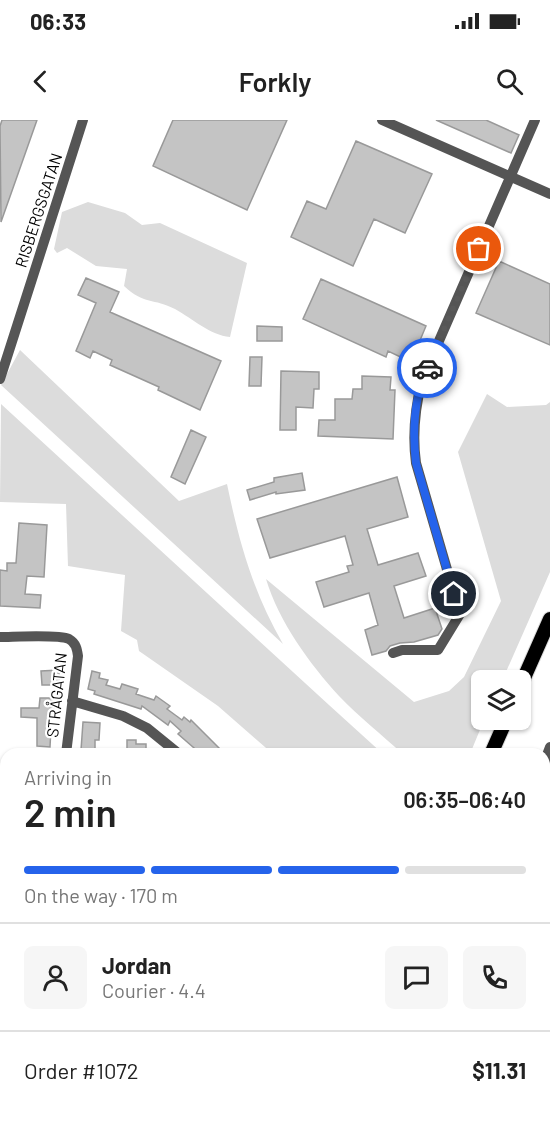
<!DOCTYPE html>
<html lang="en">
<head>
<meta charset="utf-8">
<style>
	body { margin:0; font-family:Barlow,sans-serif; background:#f6f6f6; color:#222; height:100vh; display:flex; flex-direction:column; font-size:22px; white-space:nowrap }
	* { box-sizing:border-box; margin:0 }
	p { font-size:20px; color:#767676 }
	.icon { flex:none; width:33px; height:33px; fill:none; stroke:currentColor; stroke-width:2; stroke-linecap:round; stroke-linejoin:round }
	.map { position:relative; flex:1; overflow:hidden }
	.drawer { position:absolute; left:0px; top:628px; width:550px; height:374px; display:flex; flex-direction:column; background:#fff; border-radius:18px 18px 0 0; box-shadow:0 2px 4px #0004 }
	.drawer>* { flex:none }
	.controls { position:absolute; left:471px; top:550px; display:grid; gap:12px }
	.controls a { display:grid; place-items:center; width:60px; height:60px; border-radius:9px; background:#fff; box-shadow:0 2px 4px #0004; font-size:30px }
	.pin { position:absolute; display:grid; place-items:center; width:51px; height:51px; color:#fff; margin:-26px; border:3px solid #fff; border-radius:50%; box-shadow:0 2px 6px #0007 }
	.courier { position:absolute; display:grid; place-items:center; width:60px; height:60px; margin:-30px; border:4px solid #2563eb; border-radius:50%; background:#fff; color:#222; box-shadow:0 2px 8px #0007 }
	.headline em { font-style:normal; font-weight:600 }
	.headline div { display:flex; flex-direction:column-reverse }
	.headline { display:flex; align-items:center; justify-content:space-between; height:102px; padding:0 24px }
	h1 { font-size:39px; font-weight:600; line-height:45px }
	.bar { display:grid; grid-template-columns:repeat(4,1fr); gap:9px 6px; align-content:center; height:72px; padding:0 24px }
	.bar i { height:8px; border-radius:4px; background:#e0e0e0 }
	.bar .current { background:#2563eb }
	.bar p { grid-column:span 4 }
	.line { display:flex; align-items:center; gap:15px; padding:0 24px; border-top:2px solid #e0e0e0 }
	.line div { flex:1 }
	.round { display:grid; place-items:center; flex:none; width:63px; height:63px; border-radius:9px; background:#f6f6f6 }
	.status { display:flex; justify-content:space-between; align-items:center; height:42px; padding:0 30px; background:#fff; direction:ltr }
	.status svg { height:16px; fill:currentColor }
	header { display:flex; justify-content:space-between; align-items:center; height:78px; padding:0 24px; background:#fff; font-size:27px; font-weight:600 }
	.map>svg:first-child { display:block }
</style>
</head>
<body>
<div class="status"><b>06:33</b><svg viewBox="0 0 49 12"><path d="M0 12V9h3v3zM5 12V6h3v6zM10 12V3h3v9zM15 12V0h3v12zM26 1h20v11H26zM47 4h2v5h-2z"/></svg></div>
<header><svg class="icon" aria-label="back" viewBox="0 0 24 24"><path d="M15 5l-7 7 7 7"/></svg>Forkly<svg class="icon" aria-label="search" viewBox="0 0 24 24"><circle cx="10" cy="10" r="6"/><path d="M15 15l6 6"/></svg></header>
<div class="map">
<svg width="550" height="1001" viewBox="0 0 550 1001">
	<rect width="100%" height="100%" fill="#fff"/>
	<!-- green -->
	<path fill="#dcdcdc" d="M88,82L125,93L142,105L160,103L247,143L230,217C210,215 193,199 175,189C154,178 144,185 124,166L127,149L96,146L67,128L57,133L54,129L62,92Z
		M20,230L179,381L227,364C239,422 253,472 283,524L1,265Z
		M487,274L507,287L546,285L550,282V452L502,561H482V600H484L470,634H403C382,615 359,597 339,576C309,543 279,502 266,459L414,582L449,571L464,557L501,481L458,332Z
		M1,284L329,585L383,634H273L218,586L139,531L137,520L121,511L125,455L68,446L66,384L0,382Z"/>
	<!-- building -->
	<path fill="#c4c4c4" stroke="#999" stroke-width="1.5" d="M2,0H37L1,102L0,6Z
		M173,0H287L247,90L153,46Z
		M436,0H486L519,15L511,33Z
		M356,21L432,54L405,113L374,99L353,146L291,117L307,81L326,89Z
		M499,141L550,164V225L476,193Z
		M86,158L119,172L110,192L221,241L200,290L158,270L159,267L110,245L112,240L93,231L90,238L76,231L96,183L78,175Z
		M321,159L426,206L411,242L388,231L386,237L303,199Z
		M257,206L282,207V221H257Z
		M250,237H262L261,266H249Z
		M281,251L319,252V269H314L313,288L296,287V310H280Z
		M362,256L391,257L390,270H395L393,319L318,316L319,300H335V279H352L353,269H362Z
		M191,310L206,317L185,364L171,357Z
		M302,353L305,370L276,374V372L250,380L247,370L274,362V358Z
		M397,357L408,397L367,409L378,445L418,433L426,456L394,466L404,498L435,488L442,509L438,515L414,522L400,523L390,526L386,531L372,535L365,510L378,505L369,473L324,487L316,462L349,452L347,446L353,445L345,416L270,438L257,399Z
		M19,403L47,405L44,457L27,456L25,474L41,475L40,488L0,486V450L7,451V443H16Z
		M59,550L60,565H42L41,551Z
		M92,551L100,553L99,558L108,560L106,565L120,569L122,564L138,569L136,574L154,580L156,576L170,586L167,589L182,600L184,597L190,602L191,600L219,628L213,634H201L178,614L181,611L170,601L168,605L142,586L141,589L94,574L95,571L88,569Z
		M40,578H54V594H48V608H51L50,627L37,626V598L21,597V588H39Z
		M83,602L100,603L99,620H95V630H81Z
		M127,620H136V624H146V634H127Z"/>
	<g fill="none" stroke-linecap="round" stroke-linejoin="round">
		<defs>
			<path id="major" d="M520,567L550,499
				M491,634L506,600
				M396,1001V996"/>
		</defs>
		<!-- major casing -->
		<use href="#major" stroke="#dbdbdb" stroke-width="16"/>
		<!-- minor -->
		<path stroke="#555" stroke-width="10" d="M382,0L550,74
			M0,259L83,0
			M0,517C13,517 59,514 69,519C76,523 77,529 78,536L66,634
			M393,533L402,530H438L460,494L416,343C412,314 415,288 422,260L535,0
			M72,581L123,596L147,608L179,634
			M544,643L550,627
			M544,891L550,900
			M0,967L6,968
			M170,996L202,1001
			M483,996V1001
			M312,1001V996"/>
		<!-- major -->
		<use href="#major" stroke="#000" stroke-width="14"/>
	</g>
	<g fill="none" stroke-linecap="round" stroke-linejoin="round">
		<!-- done -->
		<path stroke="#595959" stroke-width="6" stroke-dasharray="0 10.8" d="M427,248L479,129"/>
		<!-- route -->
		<path stroke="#2563eb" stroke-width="8" d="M427,248C414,278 412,310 416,343L454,474"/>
	</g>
	<g text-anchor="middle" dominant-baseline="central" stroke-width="4.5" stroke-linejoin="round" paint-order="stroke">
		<!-- street labels -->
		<g font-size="16" fill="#000" stroke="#fff">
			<text transform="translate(38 90) rotate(-72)">RISBERGSGATAN</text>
			<text transform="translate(56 575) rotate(-84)">STRÅGATAN</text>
		</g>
	</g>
</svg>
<div class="controls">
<a><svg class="icon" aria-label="layers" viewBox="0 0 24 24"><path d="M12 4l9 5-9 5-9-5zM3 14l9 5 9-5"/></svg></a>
</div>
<div class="pin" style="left:479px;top:129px;background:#ea580c"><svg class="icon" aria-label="bag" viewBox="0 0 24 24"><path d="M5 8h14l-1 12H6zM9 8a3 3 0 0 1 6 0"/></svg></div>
<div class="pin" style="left:454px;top:474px;background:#1f2937"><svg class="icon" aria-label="home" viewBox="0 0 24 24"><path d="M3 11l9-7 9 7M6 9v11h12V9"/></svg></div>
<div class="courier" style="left:427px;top:248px"><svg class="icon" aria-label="car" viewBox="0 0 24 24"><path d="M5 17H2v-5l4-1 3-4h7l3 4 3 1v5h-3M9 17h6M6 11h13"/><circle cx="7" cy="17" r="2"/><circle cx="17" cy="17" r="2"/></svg></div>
<section class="drawer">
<div class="headline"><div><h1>2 min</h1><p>Arriving in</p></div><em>06:35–06:40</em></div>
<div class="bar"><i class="current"></i><i class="current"></i><i class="current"></i><i></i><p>On the way · 170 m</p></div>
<div class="line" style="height:108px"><a class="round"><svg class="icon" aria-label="person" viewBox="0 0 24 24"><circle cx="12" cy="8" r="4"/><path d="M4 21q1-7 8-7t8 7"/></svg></a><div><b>Jordan</b><p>Courier · 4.4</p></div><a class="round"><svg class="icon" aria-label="chat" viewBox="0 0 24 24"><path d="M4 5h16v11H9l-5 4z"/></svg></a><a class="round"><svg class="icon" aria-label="phone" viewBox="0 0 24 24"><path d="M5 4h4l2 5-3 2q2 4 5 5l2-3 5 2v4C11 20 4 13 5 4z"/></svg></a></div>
<div class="line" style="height:78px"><div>Order #1072</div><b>$11.31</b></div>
</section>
</div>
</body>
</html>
